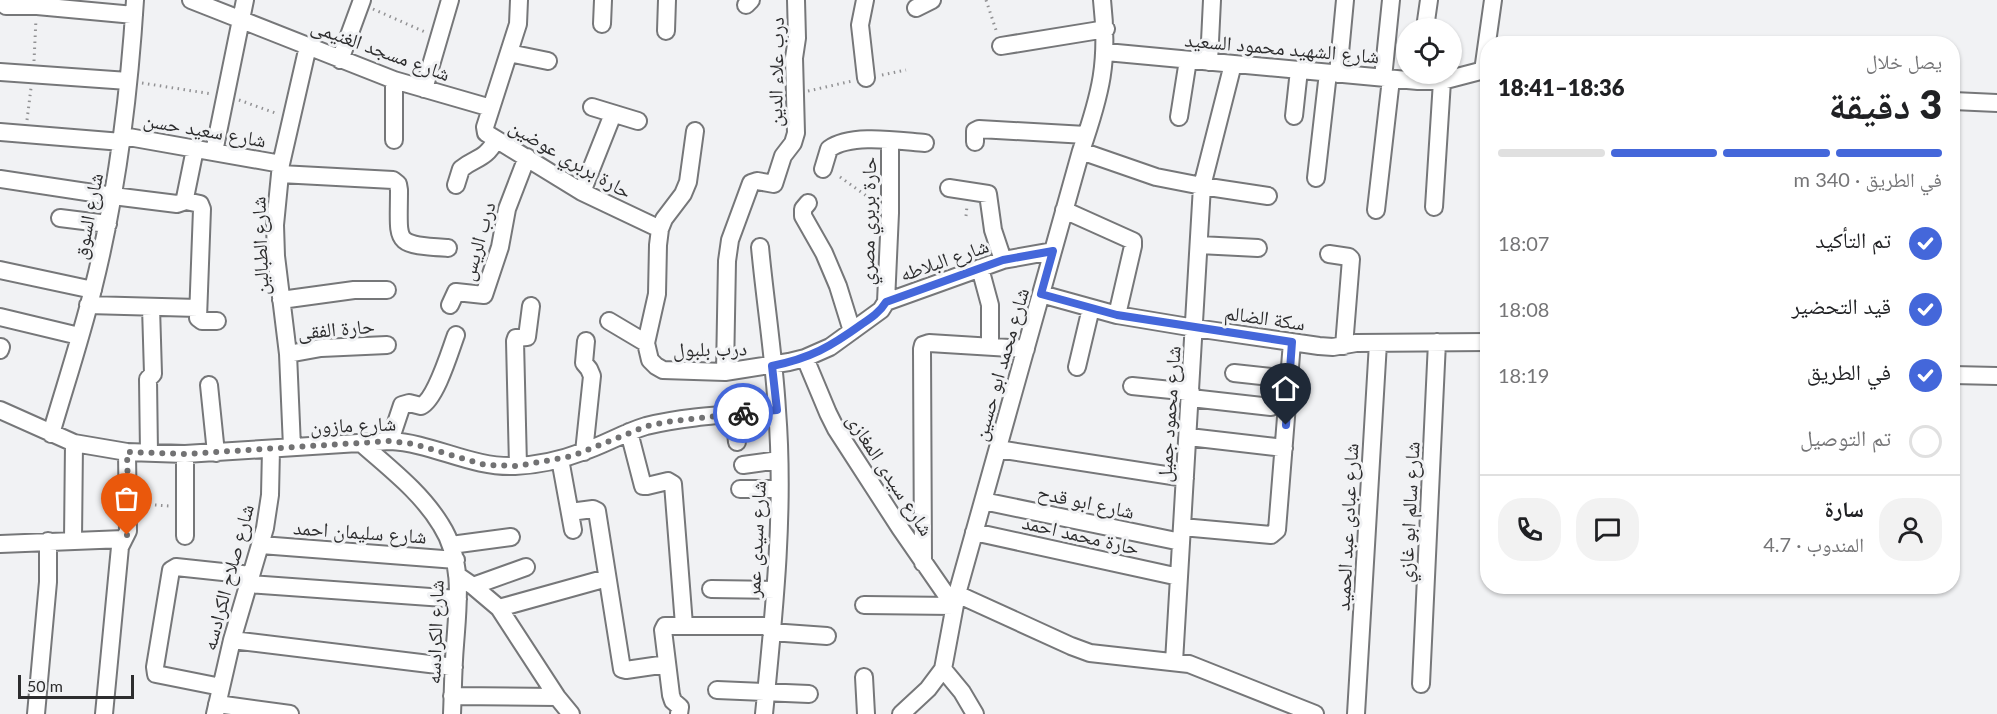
<!DOCTYPE html>
<html lang="ar">
<head>
<meta charset="utf-8">
<style>
	body { margin:0; font-family:Lato,"Noto Naskh Arabic",sans-serif; background:#f2f2f2; color:#202124; direction:rtl; height:100vh; display:flex; flex-direction:column; font-size:22px; white-space:nowrap }
	* { box-sizing:border-box; margin:0 }
	p { font-size:20px; color:#757577 }
	.icon { flex:none; width:33px; height:33px; fill:none; stroke:currentColor; stroke-width:2; stroke-linecap:round; stroke-linejoin:round }
	.map { position:relative; flex:1; overflow:hidden; direction:ltr }
	.panel { position:absolute; left:1480px; top:36px; width:480px; height:558px; display:flex; flex-direction:column; background:#fff; border-radius:24px; box-shadow:0 2px 4px #0004; direction:rtl }
	.panel>* { flex:none }
	.fabs { position:absolute; left:1396px; top:18px; display:grid; gap:12px }
	.fabs a { display:grid; place-items:center; width:66px; height:66px; border-radius:50%; background:#fff; box-shadow:0 2px 4px #0004; font-size:30px }
	.scale { position:absolute; left:18px; bottom:15px; width:116px; box-sizing:border-box; padding-left:6px; border:3px solid #2d2d2e; border-top:0; font-size:16px; line-height:21px; white-space:nowrap; color:#2d2d2e; -webkit-text-stroke:4px #f1f2f4; paint-order:stroke }
	.pin { position:absolute; display:grid; place-items:center; width:51px; height:51px; color:#fff; margin:-62px -26px; border-radius:50% 50% 50% 0; rotate:-45deg; box-shadow:0 0 6px #0007 }
	.pin .icon { rotate:45deg }
	.courier { position:absolute; display:grid; place-items:center; width:60px; height:60px; margin:-30px; border:4px solid #4467da; border-radius:50%; background:#fff; color:#222; box-shadow:0 2px 8px #0007 }
	.overview em { font-style:normal; font-weight:800 }
	.overview div { display:flex; flex-direction:column-reverse }
	.overview { display:flex; align-items:center; justify-content:space-between; height:102px; padding:0 18px }
	h1 { font-size:39px; font-weight:800; line-height:45px }
	.bar { display:grid; grid-template-columns:repeat(4,1fr); gap:9px 6px; align-content:center; height:72px; padding:0 18px }
	.bar i { height:8px; border-radius:4px; background:#e0e0e0 }
	.bar .current { background:#4467da }
	.bar p { grid-column:span 4 }
	.line { display:flex; align-items:center; gap:15px; padding:0 18px; border-top:2px solid #e0e0e0 }
	.line div { flex:1 }
	.round { display:grid; place-items:center; flex:none; width:63px; height:63px; border-radius:24px; background:#f2f2f2 }
	ol { padding:0 18px; list-style:none }
	li { display:flex; align-items:center; gap:18px; height:66px }
	li p { margin-inline-start:auto }
	li .icon { padding:6px; border-radius:50%; background:#4467da; color:#fff; stroke-width:4 }
	li:last-child { color:#757577 }
	li i { width:33px; height:33px; border:3px solid #e0e0e0; border-radius:50% }
	.map>svg:first-child { display:block }
</style>
</head>
<body>
<div class="map">
<svg width="1997" height="714" viewBox="0 0 1997 714">
	<rect width="100%" height="100%" fill="#f1f2f4"/>
	<g fill="none" stroke-linecap="round" stroke-linejoin="round">
		<defs>
			<path id="street" d="M2,0V3L6,6H37L134,15
				M191,0L394,80L491,108
				M519,0L518,24L485,127L486,133L582,192L660,229
				M865,0L860,25L866,78
				M746,5L751,0
				M916,8L932,0
				M602,24L603,0
				M1425,28L1429,0
				M666,31L667,0
				M1001,46L1106,29
				M1106,52L1418,81H1442L1488,69
				M509,53L548,61
				M340,60L362,0
				M1209,62L1212,0
				M1483,71L1493,0
				M0,72L128,81
				M1338,74L1345,0
				M1383,78L1391,0
				M394,80V140
				M424,89L450,0
				M1953,101L1997,103
				M592,107L638,121
				M1294,116L1299,70
				M1179,117L1188,60
				M695,131L688,182L683,194L664,219L660,229L658,245L657,294L646,343L650,360L656,366L663,370L725,372L789,362L805,358L830,347L881,310L886,302L890,213V141
				M0,132L122,142
				M123,136L281,164
				M975,142V131L979,129L1086,135
				M195,149L185,198L186,201L200,204L202,209L198,318L202,321H217
				M1081,151L1156,177L1202,186L1268,196
				M214,152L245,0
				M823,169L829,149C851,133 899,141 925,143
				M280,174L393,180L398,184L399,190C399,245 392,244 448,248
				M1316,178L1328,73
				M0,179L113,196L177,204L186,201
				M456,185L461,169C477,156 484,161 496,140
				M949,188L988,194L993,230L1003,260
				M582,192L613,114
				M808,203L803,209V216L824,253L838,286L852,331
				M1434,207L1442,81
				M1064,210L1133,241V246L1117,315
				M1376,210L1391,79
				M60,218L108,224
				M1199,245L1258,248
				M760,247C765,301 774,356 777,410C785,511 774,614 764,714
				M1329,254L1349,257L1351,259L1344,346
				M980,268L990,305V347
				M0,270L93,290
				M1041,294L1117,315L1195,328L1319,346L1333,347L1356,343L1488,342
				M281,300L354,290H387
				M886,302L1003,260L1053,251
				M88,305L198,308
				M450,305L456,292L484,295L500,247L507,209L527,157
				M0,317L79,336
				M609,321L646,343
				M0,350L1,347
				M288,354L321,348L387,345
				M805,358L828,413L836,429L900,528L954,606
				M1077,367L1091,308
				M725,372L727,261L730,240L751,183L757,181L774,184L783,156L793,143L796,133L794,58L797,38L796,0
				M1234,373L1289,379
				M1953,375L1997,376
				M209,385L216,453
				M1132,386L1191,392
				M1191,398L1271,407
				M0,410L74,443L127,452L185,454L390,441C433,443 471,468 515,466C537,465 561,460 582,452C604,445 623,433 646,426C686,416 736,414 777,410
				M734,414L737,442
				M629,432L643,486H647L668,481L673,484L684,625
				M51,434C65,386 81,338 93,289C117,194 129,97 135,0
				M1189,437L1284,448
				M390,441L402,405L409,403L421,406C436,399 450,351 456,335
				M361,443C389,468 421,492 441,525C464,561 458,604 455,645C453,668 453,691 452,714
				M292,447L288,354L276,256L275,225L281,164L308,46
				M998,449L1185,478
				M584,452L592,376L589,369L584,363L586,341
				M149,453L148,379L153,374L151,307
				M185,454V536
				M560,459L573,530
				M743,465L779,460
				M518,466L515,341L516,338L527,337L531,306
				M740,489H779
				M983,501L1181,542
				M570,512L593,509L597,511L622,669L626,670L667,664
				M1182,527L1271,535L1277,530L1292,342
				M974,532L1179,577
				M73,540L74,443
				M0,544L124,539
				M261,545L456,560
				M451,545L511,537
				M923,563L922,349L923,345L929,343L1026,349
				M457,575L473,586L499,608L557,697L571,714
				M249,584L458,599
				M473,586L526,567
				M711,589L775,590
				M957,594L1071,646L1090,653L1189,664L1315,714
				M864,605L954,606
				M499,608L607,578
				M771,632L827,636
				M232,640L454,667
				M1174,662L1202,186L1233,64
				M943,669L962,692L975,714
				M864,677L866,714
				M1421,684L1437,342
				M221,687L156,674L155,667L171,570L176,567L251,575
				M717,690L809,694
				M452,696L557,697
				M217,704L290,714
				M36,714L48,582V541
				M104,714L120,547L128,531L127,452
				M215,714L232,640L265,528L270,495L271,449
				M679,714L680,707L673,701L671,695L663,630L665,626H771
				M901,714L928,689L943,669L957,594L1081,151C1101,93 1109,62 1102,0
				M1356,714L1378,343"/>
		</defs>
		<!-- street casing -->
		<use href="#street" stroke="#767779" stroke-width="20"/>
		<!-- path -->
		<path stroke="#929294" stroke-width="3" stroke-dasharray="1.5 4.5" stroke-linecap="butt" d="M986,0L997,33
			M373,9L425,32
			M34,61L36,19
			M882,75L906,70
			M142,83L212,94
			M808,91L852,81
			M239,100L278,114
			M27,120L31,88
			M840,177L875,202
			M966,216L967,206
			M143,504L169,506"/>
		<!-- street -->
		<use href="#street" stroke="#fff" stroke-width="16"/>
	</g>
	<g fill="none" stroke-linecap="round" stroke-linejoin="round">
		<!-- done -->
		<path stroke="#727273" stroke-width="6" stroke-dasharray="0 10.8" d="M127,535L129,531L127,452L185,454L390,441L414,444L485,465L518,466L572,456L647,426L666,422L743,413"/>
		<!-- route -->
		<path stroke="#4467da" stroke-width="8" d="M743,413L777,410L772,366C811,358 830,347 862,324C871,318 880,312 886,302L1003,260L1053,251L1041,294L1117,315L1292,342L1286,425"/>
	</g>
	<g text-anchor="middle" dominant-baseline="central" stroke-width="6" stroke-linejoin="round" paint-order="stroke">
		<!-- street labels -->
		<g font-size="20" fill="#2d2d2e" stroke="#f1f2f4">
			<text transform="translate(1282 47) rotate(5)">شارع الشهيد محمود السعيد</text>
			<text transform="translate(381 49) rotate(20)">شارع مسجد الغنيمى</text>
			<text transform="translate(775 72) rotate(-89)">درب علاء الدين</text>
			<text transform="translate(205 129) rotate(10)">شارع سعيد حسن</text>
			<text transform="translate(571 158) rotate(30)">حارة بربري عوضين</text>
			<text transform="translate(87 216) rotate(-79)">شارع السوق</text>
			<text transform="translate(867 221) rotate(-89)">حارة بربري مصري</text>
			<text transform="translate(477 241) rotate(-74)">درب الريس</text>
			<text transform="translate(259 246) rotate(-92)">شارع الطبالين</text>
			<text transform="translate(944 259) rotate(-19)">شارع البلاطه</text>
			<text transform="translate(1265 317) rotate(8)">سكة الضالم</text>
			<text transform="translate(336 328) rotate(-5)">حارة الفقى</text>
			<text transform="translate(710 348) rotate(-1)">درب بلبول</text>
			<text transform="translate(1000 364) rotate(-74)">شارع محمد ابو حسين</text>
			<text transform="translate(1168 414) rotate(-86)">شارع محمود جميل</text>
			<text transform="translate(353 424) rotate(-2)">شارع مازون</text>
			<text transform="translate(891 474) rotate(57)">شارع سيدى المغازى</text>
			<text transform="translate(1086 501) rotate(12)">شارع ابو قدح</text>
			<text transform="translate(1408 512) rotate(-87)">شارع سالم ابو غازي</text>
			<text transform="translate(1346 527) rotate(-87)">شارع عبادى عبد الحميد</text>
			<text transform="translate(360 531) rotate(4)">شارع سليمان احمد</text>
			<text transform="translate(1081 534) rotate(13)">حارة محمد احمد</text>
			<text transform="translate(755 539) rotate(-87)">شارع سيدى عمر</text>
			<text transform="translate(227 577) rotate(-75)">شارع صلاح الكرادسه</text>
			<text transform="translate(434 632) rotate(-88)">شارع الكرادسه</text>
		</g>
	</g>
</svg>
<div class="fabs">
<a><svg class="icon" aria-label="locate" viewBox="0 0 24 24"><circle cx="12" cy="12" r="6"/><path d="M12 2v4M12 18v4M2 12h4M18 12h4"/></svg></a>
</div>
<div class="scale">50 m</div>
<div class="pin" style="left:127px;top:535px;background:#ea580c"><svg class="icon" aria-label="bag" viewBox="0 0 24 24"><path d="M5 8h14l-1 12H6zM9 8a3 3 0 0 1 6 0"/></svg></div>
<div class="pin" style="left:1286px;top:425px;background:#1f2937"><svg class="icon" aria-label="home" viewBox="0 0 24 24"><path d="M3 11l9-7 9 7M6 9v11h12V9"/></svg></div>
<div class="courier" style="left:743px;top:413px"><svg class="icon" aria-label="bike" viewBox="0 0 24 24"><circle cx="6" cy="16" r="4"/><circle cx="18" cy="16" r="4"/><path d="M6 16l4-8h5l3 8M10 8l3 8H6M13 5h3"/></svg></div>
<section class="panel">
<div class="overview"><div><h1>3 دقيقة</h1><p>يصل خلال</p></div><em>18:36–18:41</em></div>
<div class="bar"><i class="current"></i><i class="current"></i><i class="current"></i><i></i><p>في الطريق · 340 m</p></div>
<ol>
<li><svg class="icon" aria-label="check" viewBox="0 0 24 24"><path d="M5 12l5 5 9-10"/></svg>تم التأكيد<p>18:07</p></li>
<li><svg class="icon" aria-label="check" viewBox="0 0 24 24"><path d="M5 12l5 5 9-10"/></svg>قيد التحضير<p>18:08</p></li>
<li><svg class="icon" aria-label="check" viewBox="0 0 24 24"><path d="M5 12l5 5 9-10"/></svg>في الطريق<p>18:19</p></li>
<li><i></i>تم التوصيل</li>
</ol>
<div class="line" style="height:108px"><a class="round"><svg class="icon" aria-label="person" viewBox="0 0 24 24"><circle cx="12" cy="8" r="4"/><path d="M4 21q1-7 8-7t8 7"/></svg></a><div><b>سارة</b><p>المندوب · 4.7</p></div><a class="round"><svg class="icon" aria-label="chat" viewBox="0 0 24 24"><path d="M4 5h16v11H9l-5 4z"/></svg></a><a class="round"><svg class="icon" aria-label="phone" viewBox="0 0 24 24"><path d="M5 4h4l2 5-3 2q2 4 5 5l2-3 5 2v4C11 20 4 13 5 4z"/></svg></a></div>
</section>
</div>
</body>
</html>
